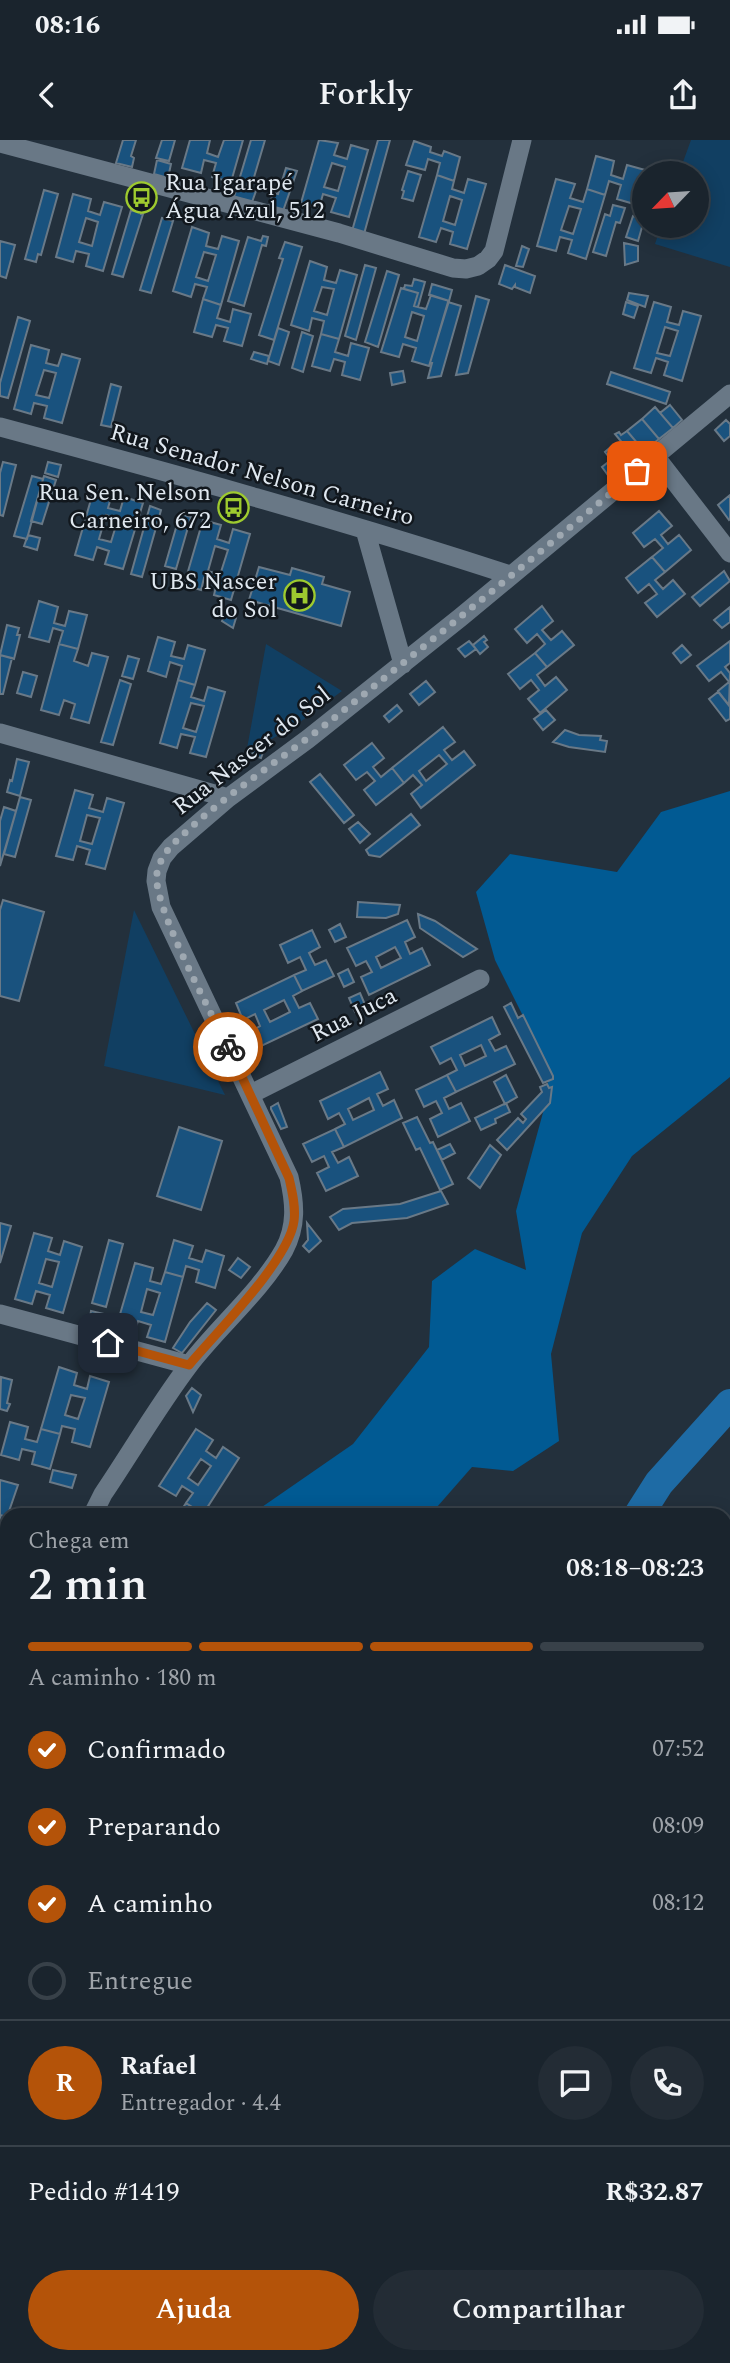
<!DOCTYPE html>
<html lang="pt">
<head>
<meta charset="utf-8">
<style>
	body { margin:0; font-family:Spectral,serif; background:#232c35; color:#f1f3f6; height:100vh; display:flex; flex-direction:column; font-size:26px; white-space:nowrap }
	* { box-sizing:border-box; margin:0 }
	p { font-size:23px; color:#9fa4aa }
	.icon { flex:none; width:38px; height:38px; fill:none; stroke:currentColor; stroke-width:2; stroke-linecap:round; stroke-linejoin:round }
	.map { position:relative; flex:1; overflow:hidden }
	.side { position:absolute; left:0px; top:1368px; width:732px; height:856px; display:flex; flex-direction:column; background:#1a242d; border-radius:21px 21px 0 0; box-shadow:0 4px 18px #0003,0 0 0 2px #384149 }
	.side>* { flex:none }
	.needle { width:46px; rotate:245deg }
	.tools { position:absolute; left:632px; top:21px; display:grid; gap:14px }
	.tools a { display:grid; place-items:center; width:77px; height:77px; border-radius:50%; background:#1a242d; box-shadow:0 4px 18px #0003,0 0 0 2px #384149; font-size:35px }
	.pin { position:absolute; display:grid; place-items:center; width:60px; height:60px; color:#fff; margin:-30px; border-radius:14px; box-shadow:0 4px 10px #0006 }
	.courier { position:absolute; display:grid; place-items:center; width:70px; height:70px; margin:-35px; border:5px solid #b45309; border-radius:50%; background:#fff; color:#222; box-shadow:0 2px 9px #0007 }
	.head em { font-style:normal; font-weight:600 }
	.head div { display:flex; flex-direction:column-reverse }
	.head { display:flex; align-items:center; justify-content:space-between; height:119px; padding:0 28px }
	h1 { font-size:46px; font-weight:600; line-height:52px }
	.bar { display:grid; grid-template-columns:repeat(4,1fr); gap:10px 7px; align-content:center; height:84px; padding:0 28px }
	.bar i { height:9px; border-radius:5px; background:#384149 }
	.bar .on { background:#b45309 }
	.bar p { grid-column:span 4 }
	.line { display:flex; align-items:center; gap:18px; padding:0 28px; border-top:2px solid #384149 }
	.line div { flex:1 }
	.round { display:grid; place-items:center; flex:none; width:74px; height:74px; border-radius:37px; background:#232c35 }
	ol { padding:0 28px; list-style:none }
	li { display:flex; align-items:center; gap:21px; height:77px }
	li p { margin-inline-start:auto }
	li .icon { padding:7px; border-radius:50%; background:#b45309; color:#fff; stroke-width:4 }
	li:last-child { color:#9fa4aa }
	li i { width:38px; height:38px; border:4px solid #384149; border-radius:50% }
	.action { display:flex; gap:14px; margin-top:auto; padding:14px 28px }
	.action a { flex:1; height:80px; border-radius:42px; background:#b45309; color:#fff; font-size:28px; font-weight:600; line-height:80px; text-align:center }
	.action a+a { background:#232c35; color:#f1f3f6 }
	.status { display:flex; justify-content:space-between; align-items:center; height:49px; padding:0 35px; background:#1a242d; direction:ltr }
	.status svg { height:19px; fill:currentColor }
	header { display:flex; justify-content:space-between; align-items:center; height:91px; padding:0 28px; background:#1a242d; font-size:32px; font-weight:600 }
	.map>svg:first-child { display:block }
</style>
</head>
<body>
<div class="status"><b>08:16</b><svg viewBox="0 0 49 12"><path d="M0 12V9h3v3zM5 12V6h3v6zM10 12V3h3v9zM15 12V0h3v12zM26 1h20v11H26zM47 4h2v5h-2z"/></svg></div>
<header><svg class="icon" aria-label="back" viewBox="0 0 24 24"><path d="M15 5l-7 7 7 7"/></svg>Forkly<svg class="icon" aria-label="share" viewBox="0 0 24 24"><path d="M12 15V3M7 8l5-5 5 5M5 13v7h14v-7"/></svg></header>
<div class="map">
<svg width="730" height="2223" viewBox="0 0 730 2223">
	<rect width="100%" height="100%" fill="#23303c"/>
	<!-- built -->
	<path fill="#273a4b" d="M7,1601V1794L0,1792V1620Z"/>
	<!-- green -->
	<path fill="#113f62" d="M691,0H730V127L655,104L661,86H696V33H679Z
		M266,504L342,551L296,585L246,614Z
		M134,770L225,955L104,926Z"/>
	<!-- forest -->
	<path fill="#015a93" d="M730,651V937L632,1016L582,1093L551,1214L559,1301L513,1331L472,1327L430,1375L249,1376L353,1304L429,1207L432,1141L475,1109L526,1130L516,1071L547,958L549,928L495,820L476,752L510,714L617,732L661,672Z
		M4,2044L7,2046V2217H219L221,2223H0V2051Z"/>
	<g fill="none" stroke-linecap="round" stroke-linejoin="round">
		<!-- river -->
		<path stroke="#1e6ba5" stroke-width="30" d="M638,1376L659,1343L730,1264
			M264,2217L267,2223"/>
	</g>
	<!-- building -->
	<path fill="#19527e" stroke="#697987" stroke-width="2" fill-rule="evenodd" d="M123,0H136L131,16L134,18L132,27L116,23Z
		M162,0H175L169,21L156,18Z
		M190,0H210L207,13L218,17L224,0H243L231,42L212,37L216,23L204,20L201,33L182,28Z
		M251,0H265L252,44L248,43L246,48L256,51L252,62L234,57Z
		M319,0L338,3L334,15L347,19L351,5L368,10L349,77L331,72L336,58L323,54L319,68L301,63ZM332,23L345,27L338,51L324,47Z
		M378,0H390L364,94L352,91Z
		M414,1L431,7L430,12L442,16L444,11L460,17L454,41L437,35L440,23L428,19L425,30L406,25Z
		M596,16L614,21L611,35L623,39L627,25L645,30L634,64L617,59L621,45L609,41L605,55L587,49Z
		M157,20L171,24L168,38L154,34Z
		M286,28L297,31L283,71L269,67L273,53L278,54Z
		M408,31L421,35L413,61L402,58L404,51L402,50Z
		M437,35L454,41L452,49L464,53L468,39L486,44L467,109L450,104L453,92L441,88L436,102L419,97ZM450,56L462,60L455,85L443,81Z
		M556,39L575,44L570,58L583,62L587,49L605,55L586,119L568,113L572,100L560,97L556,111L537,106ZM569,66L581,69L573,94L561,90Z
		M644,49V80L638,101L626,97L633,76L636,77Z
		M44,50L58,54L41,115L38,114L36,122L25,119Z
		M73,54L91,59L88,71L100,75L104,62L122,67L103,131L86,126L89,114L76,111L73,122L56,117ZM86,78L98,82L92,106L79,102Z
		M136,64L143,65L141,74H143L123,137L112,134L131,70L134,71Z
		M613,65L625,68L620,83L616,82L606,116L593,112L605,74L610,76Z
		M162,78L173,81L151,153L140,150Z
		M192,87L209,93L206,106L218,109L222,96L239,101L221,165L203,159L207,147L195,144L191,157L173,151ZM204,112L216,115L208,141L196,137Z
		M263,96L268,97L266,106L262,105L244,166L228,161L248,97L261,101Z
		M0,101L15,105L6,138L0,136Z
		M285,102L302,107L274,200L259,195L283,119L279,118Z
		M624,103L638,106V121L625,125Z
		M522,106L529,109L523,127L516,126Z
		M310,121L327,127L324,140L336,143L340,130L357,135L339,199L321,194L324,181L312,178L309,191L291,185ZM322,147L334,149L327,175L314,171Z
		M365,125L376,128L356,200L345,196Z
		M505,125L535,136L530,153L515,147V145L512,149L499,144Z
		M387,131L399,135L378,207L365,202Z
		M414,139L425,142L418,167L414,166L418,153L404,149L405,145L412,146Z
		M432,144L452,150L449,161L429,155Z
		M401,148L418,153L414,166L426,169L431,155L449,161L429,226L412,221L416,208L403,204L399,217L381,212ZM412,172L424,176L417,201L405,197Z
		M629,153L648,156L645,167L627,160Z
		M476,156L489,160L468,233L456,235Z
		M203,159L221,165L217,178L230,182L233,169L251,174L242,206L224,201L228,188L216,185L212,197L194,192Z
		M448,162L461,166L441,236L428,238L432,223H430Z
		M626,162L638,166L634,178L623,174Z
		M654,162L671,167L667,182L679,185L683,171L701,176L682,241L664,235L668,222L656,218L651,233L634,228ZM665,187L678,191L670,216L657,213Z
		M18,177L30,181L8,258L0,256V243Z
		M278,188L289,192L279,225L268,221Z
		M302,192L313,196L303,232L292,228Z
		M321,194L339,199L335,212L348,216L351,203L369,208L360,240L342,235L345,222L334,219L330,231L312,226Z
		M31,205L49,210L46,223L58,226L62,214L80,219L62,283L44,278L47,266L34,263L31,274L14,269ZM44,230L56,233L49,258L36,255Z
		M254,212L269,216L267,224L251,219Z
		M403,231L405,242L392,245L390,233Z
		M611,232L670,252L666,264L607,244Z
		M111,244L121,247L111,287L101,285Z
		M670,265L682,280L673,288L660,273Z
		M655,267L673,288L659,299L642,279Z
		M642,279L659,299L644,311L627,291Z
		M726,280L730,284V296L724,301L715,290Z
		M627,291L644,311L627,324L614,308L616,306L620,310L625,306L615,294L619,292L621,295Z
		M612,306L627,324L619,330L605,312Z
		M611,320L619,330L610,338L602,327Z
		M3,322L16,325L3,376L0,375V333Z
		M48,322L61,325L58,337L45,333Z
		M32,336L43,339L27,399L14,396Z
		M44,336L56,340L42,384L31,381Z
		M94,349L112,354L108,368L120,371L124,357L143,363L123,429L105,424L109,411L97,407L93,420L75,415ZM106,375L118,379L111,402L99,399Z
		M730,355V379L729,380L718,365Z
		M150,366L161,370L142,437L131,434Z
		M659,371L672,386L661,395L668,404L679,395L691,410L665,432L652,417L663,408L655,399L644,407L633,393Z
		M180,374L191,377L176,429L165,426Z
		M203,380L221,385L217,399L229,403L233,389L250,394L231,460L214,455L217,442L204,438L201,450L184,445ZM215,406L228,410L220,435L208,431Z
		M28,395L40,398L37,410L24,406Z
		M652,417L665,432L655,440L663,449L673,440L685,454L657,477L645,463L657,454L649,444L638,453L626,438Z
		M259,427L290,435L292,428L324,437L322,444L350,452L341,486L249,460Z
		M724,431L730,441L700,466L692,457Z
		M39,461L58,467L54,483L65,486L69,471L87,475L78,509L59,504L63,491L53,488L49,502L29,497Z
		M542,466L553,481L542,490L551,500L562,491L574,505L547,527L535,513L545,504L537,494L527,503L515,489Z
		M730,467V482L722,488L714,480Z
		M226,471L236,478L233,488L222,481Z
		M7,485L19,488L17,495H20L14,519L0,515Z
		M484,496L487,500L484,502L488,507L480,514L473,505Z
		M158,497L175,502L171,516L184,519L188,505L205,510L195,545L178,540L182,526L170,522L166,537L148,531Z
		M469,501L476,509L465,517L458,509Z
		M730,501V523L725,527L730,533L729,565L718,551L729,542L721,532L709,541L697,526Z
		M59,504L78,509L74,521L88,526L92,513L108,517L89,583L71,578L75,564L64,560L59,575L41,570Z
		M682,505L691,515L681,523L673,513Z
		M535,513L547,527L537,535L545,546L556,537L567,550L540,573L528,559L539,550L531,540L520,549L508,534Z
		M0,515L12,518L3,554H0Z
		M128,516L139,519L133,539L122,536Z
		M23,532L37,536L31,557L17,553Z
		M120,540L131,544L113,605L101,602Z
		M178,540L195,545L191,557L204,561L208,547L225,552L206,617L190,613L195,597L181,594L177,608L160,603ZM191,563L204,566L196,592L183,588Z
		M426,541L435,552L419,565L410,554Z
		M718,552L730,567V579L726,581L709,559Z
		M397,565L402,571L389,582L384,576Z
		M546,570L555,580L543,590L534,579Z
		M443,587L455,602L444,610L452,620L464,611L475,625L421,668L411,654L422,645L413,635L404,643L392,628ZM439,615L447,624L426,641L419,631Z
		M565,590L579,595L601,596L600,600L607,601L605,612L569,607L553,602Z
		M256,603L265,606L261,618L252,615Z
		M372,603L384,618L373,627L381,637L392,628L404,643L376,665L364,650L375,641L367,632L356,640L344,625Z
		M17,619L29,622L20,656L7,652L10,640L12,641Z
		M320,634L354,675L344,683L310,642Z
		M75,650L93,655L89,668L103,672L107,658L124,663L105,729L86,724L90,710L77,706L73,720L56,716ZM87,675L100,678L92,704L80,701Z
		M20,657L31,660L15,717L4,714Z
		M4,667L16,671L0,726V681Z
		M411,674L420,685L380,717L369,715L366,710Z
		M358,682L370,694L360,703L349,689Z
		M3,760L44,772L19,861L0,856V770Z
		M358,762L400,765L398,774L386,778L357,777Z
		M418,774L435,781L477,809L463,817L420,788Z
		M407,780L415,797L405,802L410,814L422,808L430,825L369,855L361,837L372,832L366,821L356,826L347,808ZM395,807L401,818L381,828L376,817Z
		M340,784L346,797L335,802L329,790Z
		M312,790L320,807L309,813L315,825L326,820L334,836L302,851L294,835L306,830L300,817L288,823L280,805Z
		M348,829L354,842L344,847L338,834Z
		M294,835L302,851L293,856L299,868L310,863L318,879L257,908L250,892L260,886L255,874L243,880L236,863ZM284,860L290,872L270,882L264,870Z
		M360,853L366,867L355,872L349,858Z
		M511,863L518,878L523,875L553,936V939L543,943L504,867Z
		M492,877L500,894L489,900L495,911L506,906L515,924L456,952L447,935L457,930L451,918L440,924L431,907ZM481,905L486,916L465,926L460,915Z
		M380,932L388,949L377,954L383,966L394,960L402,978L344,1007L335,989L345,984L339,973L328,979L320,961ZM369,958L374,970L353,980L348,969Z
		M447,935L456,952L444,958L449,969L461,963L470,981L438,997L430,979L442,973L436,961L424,967L416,950Z
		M506,935L517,957L505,964L494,942Z
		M547,944L549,948L552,947L550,963L507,1010L497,1000L518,978L523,983L526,979L521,974L542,952L540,947Z
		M278,963L287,987L281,989L271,969V967Z
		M506,963L510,972L495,979L496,983L481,990L475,978Z
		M417,977L430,1003L433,1002L453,1044L440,1050L420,1008L416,1010L403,983Z
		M179,987L222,1001L201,1070L157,1056Z
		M335,989L344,1007L332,1012L338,1023L349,1017L358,1036L326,1051L317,1033L329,1027L324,1016L312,1022L303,1004Z
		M450,1004L455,1013L442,1020L437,1010Z
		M490,1005L501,1015L480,1048L468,1038Z
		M441,1051L448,1064L407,1078L352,1083L339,1090L330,1077L343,1069L400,1064Z
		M0,1083L11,1086L0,1123Z
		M307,1083L321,1101L309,1112L303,1106L308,1100Z
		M34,1093L52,1098L48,1111L60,1115L64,1101L82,1107L63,1173L46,1168L50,1155L36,1151L32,1164L15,1159ZM46,1119L59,1122L52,1147L39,1143Z
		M109,1100L123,1104L106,1167L92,1163Z
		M174,1100L193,1106L189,1118L202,1122L206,1110L224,1116L215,1148L196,1142L199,1130L186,1126L183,1137L165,1132Z
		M238,1118L250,1127L241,1138L229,1130Z
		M135,1123L153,1128L150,1141L161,1144L165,1132L183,1137L165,1202L147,1197L151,1185L138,1181L134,1193L116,1188ZM147,1149L160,1153L153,1175L141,1172Z
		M207,1163L216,1170L182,1213L173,1208L190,1182Z
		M91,1171L104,1174L99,1195L88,1191Z
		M59,1227L77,1233L74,1245L87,1249L90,1236L109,1242L90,1307L72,1302L75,1289L62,1286L60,1294L41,1289ZM71,1255L85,1258L78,1279L65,1275Z
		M1,1237L12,1240L7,1263L10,1264L7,1271L0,1269Z
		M192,1248L201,1255L193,1272L186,1256Z
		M10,1282L28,1287L25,1299L37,1302L41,1289L60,1294L50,1329L32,1324L35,1312L22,1309L19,1320L1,1315Z
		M196,1289L213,1300L206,1311L216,1318L223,1307L239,1318L203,1374L186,1363L193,1353L182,1346L176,1356L159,1346ZM201,1319L211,1326L198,1345L188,1338Z
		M53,1330L76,1335L72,1348L50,1342Z
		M0,1340L18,1345L7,1377L0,1375Z
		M186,1363L203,1374L201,1376H178Z
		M0,1375L7,1377L5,1389L7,1390V1400L3,1399L0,1408Z"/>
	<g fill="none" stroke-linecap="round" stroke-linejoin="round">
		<!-- minor -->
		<path stroke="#697886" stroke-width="19" d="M0,3L339,93L453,128L466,129L478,126L488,119L494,111L522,0
			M0,287C171,333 342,380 510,435
			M655,316L730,413
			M365,390L403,524
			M0,593L228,658
			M251,954L480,839
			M0,1174L189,1225
			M92,1376L103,1354C132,1311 158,1266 189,1225C218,1187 261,1151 284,1110C297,1086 295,1063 289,1037L161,767L156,741L157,731L162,718L171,707L228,658L308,599L461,477L730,254
			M0,1462L7,1464
			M0,1581L7,1564
			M724,1676L730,1658
			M362,2223L375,2217"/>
		<!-- major -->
		<path stroke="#788e64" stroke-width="21" d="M0,1955L7,1956
			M724,2115L730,2118"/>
	</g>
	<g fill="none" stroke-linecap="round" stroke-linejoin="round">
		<!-- done -->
		<path stroke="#9ea8b1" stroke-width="7" stroke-dasharray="0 12.6" d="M228,907C212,874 151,763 157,733C159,722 165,713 172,705C221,657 281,620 334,578C436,497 538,415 637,331"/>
		<!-- route -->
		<path stroke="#b45309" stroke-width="9" d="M108,1203L189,1225C216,1193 289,1120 294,1081C296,1067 292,1051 289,1038L228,907"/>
	</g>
	<!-- icons -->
	<defs>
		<symbol id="bus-ring" viewBox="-11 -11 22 22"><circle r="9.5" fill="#11171d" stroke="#9eca2f" stroke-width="1.5"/><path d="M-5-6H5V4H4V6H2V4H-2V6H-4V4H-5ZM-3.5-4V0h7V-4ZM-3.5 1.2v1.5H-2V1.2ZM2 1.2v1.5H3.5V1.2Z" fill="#9eca2f"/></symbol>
		<symbol id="hospital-ring" viewBox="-11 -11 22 22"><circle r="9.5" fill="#11171d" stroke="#9eca2f" stroke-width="1.5"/><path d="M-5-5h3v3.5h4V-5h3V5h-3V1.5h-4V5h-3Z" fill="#9eca2f"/></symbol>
	</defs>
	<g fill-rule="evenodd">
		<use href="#bus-ring" x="124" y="40" width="35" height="35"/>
		<use href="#bus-ring" x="216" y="350" width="35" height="35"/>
		<use href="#hospital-ring" x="282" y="438" width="35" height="35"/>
	</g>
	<g text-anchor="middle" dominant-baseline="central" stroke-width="5" stroke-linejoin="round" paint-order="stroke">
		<!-- poi labels -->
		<g font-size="24" fill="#e0e8f0" stroke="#11171d" text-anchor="end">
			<text x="165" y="43" text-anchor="start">Rua Igarapé<tspan x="165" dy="28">Água Azul, 512</tspan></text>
			<text x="211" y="353">Rua Sen. Nelson<tspan x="211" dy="28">Carneiro, 672</tspan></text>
			<text x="277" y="442">UBS Nascer<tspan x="277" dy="28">do Sol</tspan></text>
		</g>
		<!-- street labels -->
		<g font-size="24" fill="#e0e8f0" stroke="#11171d">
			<text transform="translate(262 335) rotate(16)">Rua Senador Nelson Carneiro</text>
			<text transform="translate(252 611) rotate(-38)">Rua Nascer do Sol</text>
			<text transform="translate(354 875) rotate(-27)">Rua Juca</text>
		</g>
	</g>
</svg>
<div class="tools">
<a><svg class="needle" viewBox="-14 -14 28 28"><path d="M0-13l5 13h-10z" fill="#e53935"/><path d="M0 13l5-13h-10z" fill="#9fa4aa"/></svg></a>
</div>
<div class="pin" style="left:637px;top:331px;background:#ea580c"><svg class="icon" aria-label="bag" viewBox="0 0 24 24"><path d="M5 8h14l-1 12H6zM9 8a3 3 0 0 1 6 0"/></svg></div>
<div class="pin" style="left:108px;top:1203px;background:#1f2937"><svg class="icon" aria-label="home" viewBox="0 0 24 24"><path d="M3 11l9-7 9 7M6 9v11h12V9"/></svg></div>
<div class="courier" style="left:228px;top:907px"><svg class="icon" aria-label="bike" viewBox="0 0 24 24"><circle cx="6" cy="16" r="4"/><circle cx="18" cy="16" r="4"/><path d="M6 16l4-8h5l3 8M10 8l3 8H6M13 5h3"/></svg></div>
<section class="side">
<div class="head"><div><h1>2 min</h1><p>Chega em</p></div><em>08:18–08:23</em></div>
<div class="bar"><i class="on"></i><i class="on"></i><i class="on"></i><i></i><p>A caminho · 180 m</p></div>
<ol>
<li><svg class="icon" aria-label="check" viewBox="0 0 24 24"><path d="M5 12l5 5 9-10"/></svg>Confirmado<p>07:52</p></li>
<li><svg class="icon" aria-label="check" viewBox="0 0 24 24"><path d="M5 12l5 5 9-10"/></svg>Preparando<p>08:09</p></li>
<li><svg class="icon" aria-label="check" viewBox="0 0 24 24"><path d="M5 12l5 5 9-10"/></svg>A caminho<p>08:12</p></li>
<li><i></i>Entregue</li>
</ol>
<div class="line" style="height:126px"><b class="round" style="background:#b45309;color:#fff">R</b><div><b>Rafael</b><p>Entregador · 4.4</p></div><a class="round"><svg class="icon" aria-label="chat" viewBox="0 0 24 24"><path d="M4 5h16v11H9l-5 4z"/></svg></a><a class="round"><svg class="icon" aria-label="phone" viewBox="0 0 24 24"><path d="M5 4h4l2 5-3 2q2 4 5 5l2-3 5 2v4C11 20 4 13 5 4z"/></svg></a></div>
<div class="line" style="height:91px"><div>Pedido #1419</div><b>R$32.87</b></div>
<div class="action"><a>Ajuda</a><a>Compartilhar</a></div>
</section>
</div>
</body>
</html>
